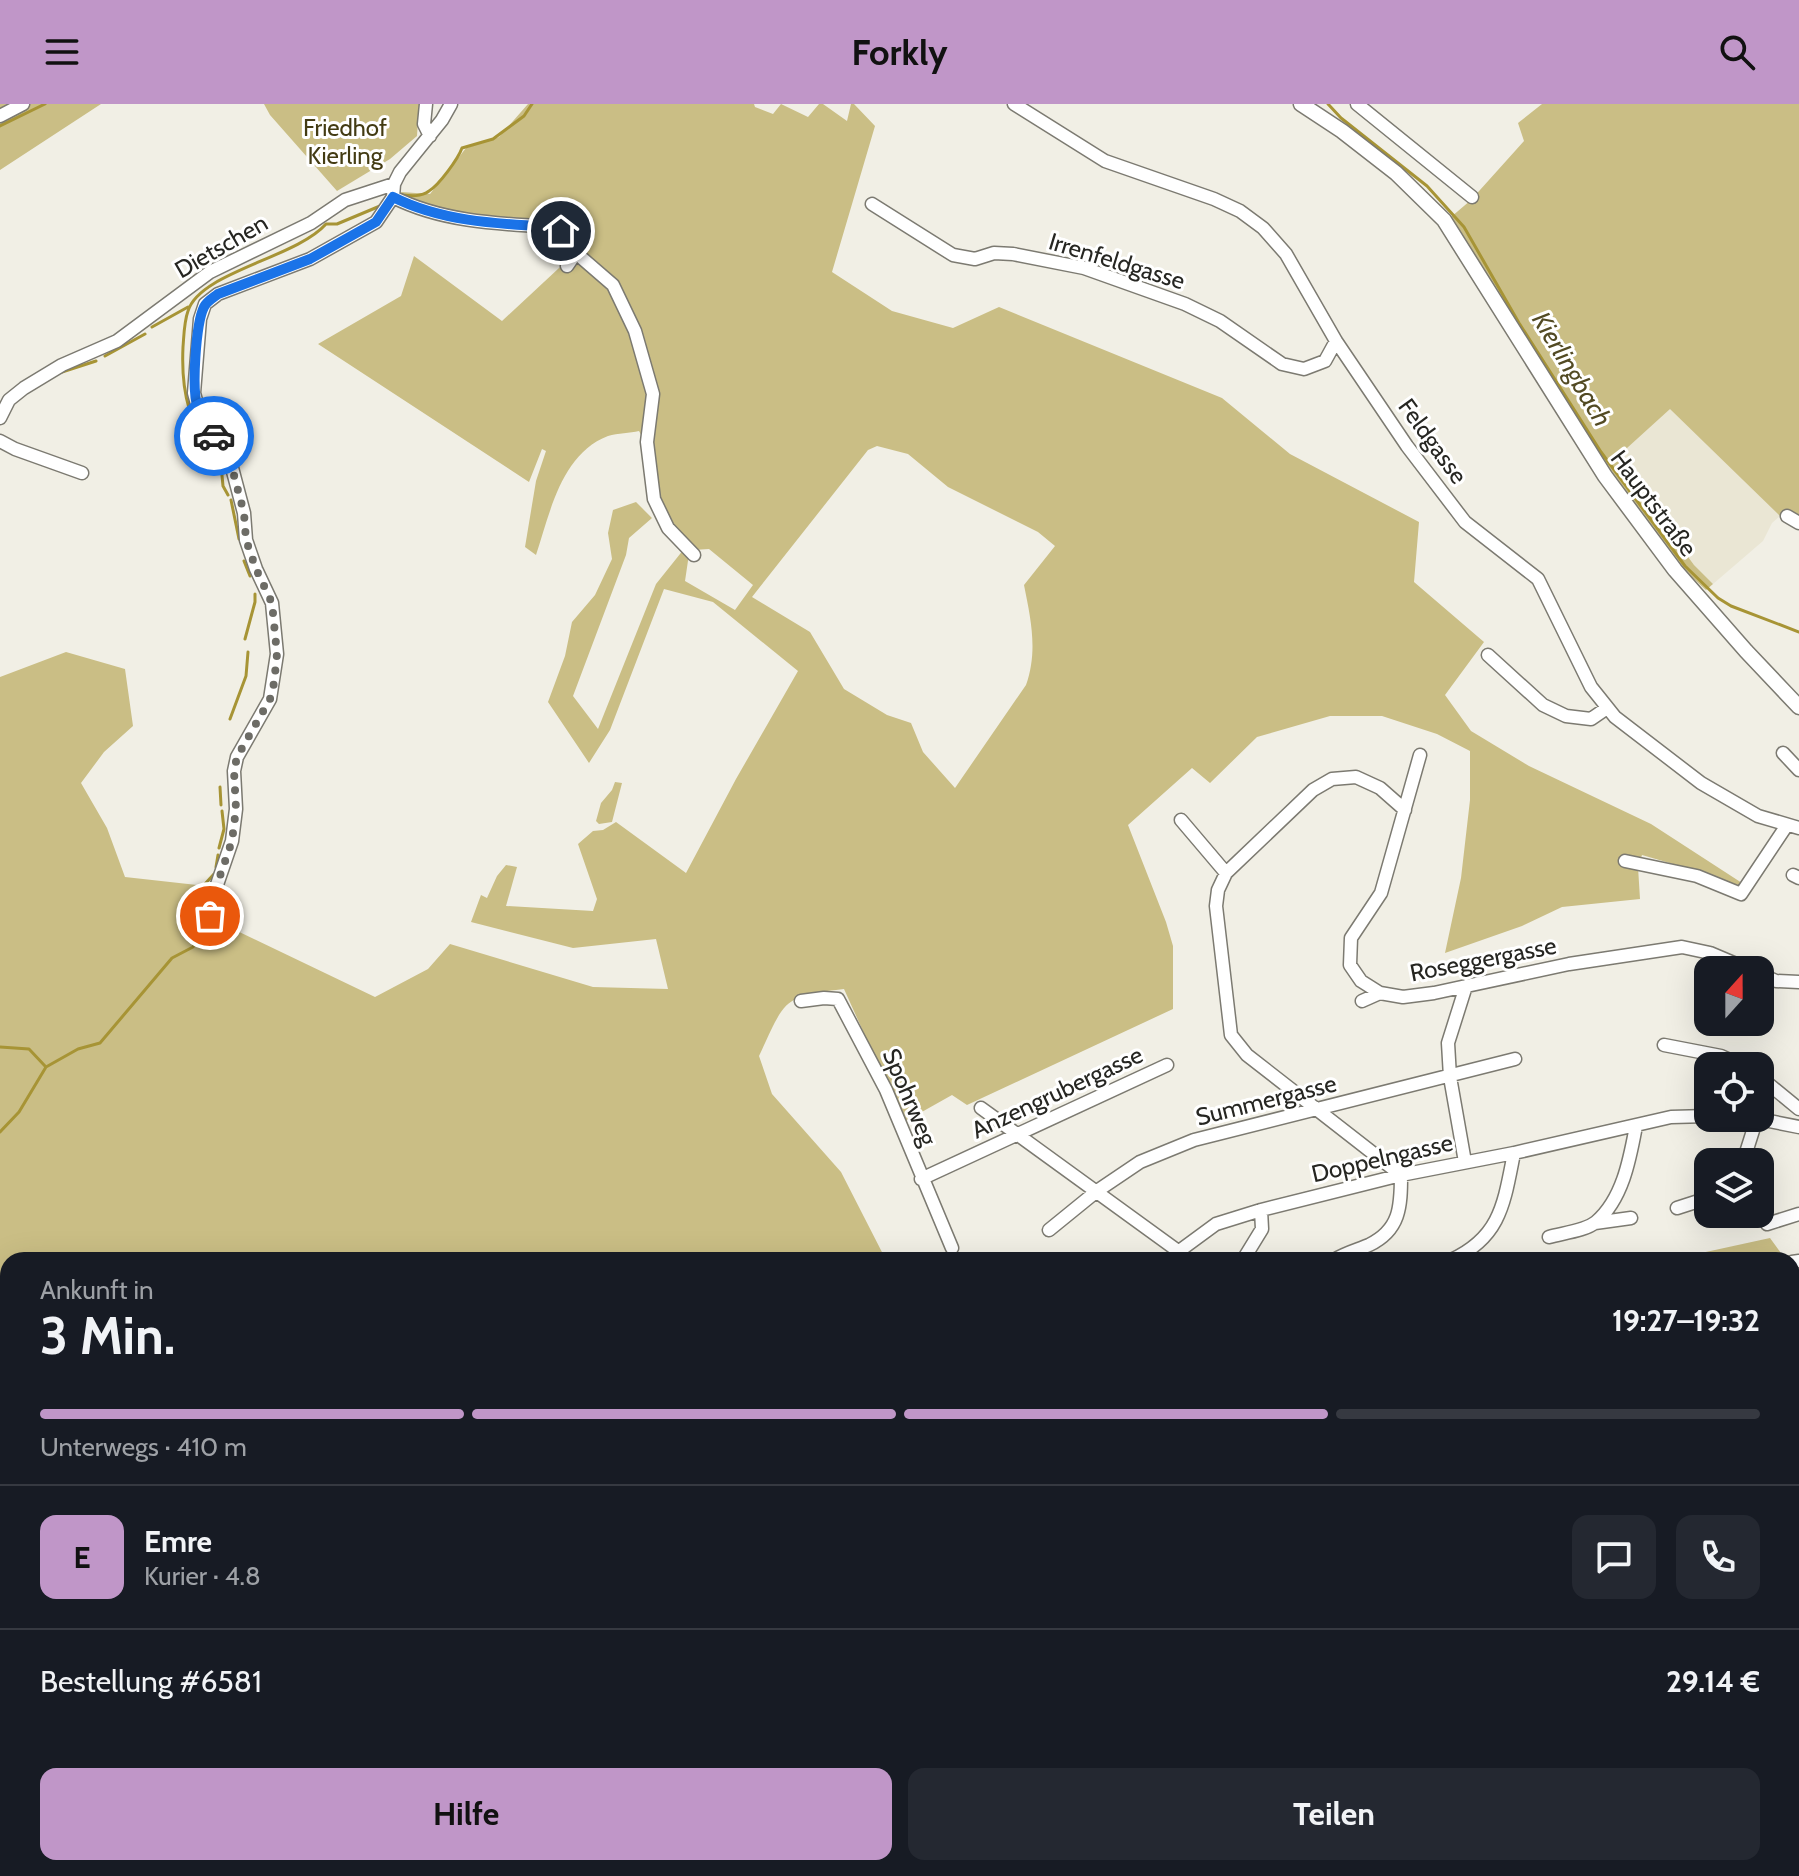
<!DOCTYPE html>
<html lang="de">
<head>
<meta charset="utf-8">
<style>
	body { margin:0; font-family:Cabin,sans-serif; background:#242831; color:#f1f3f6; height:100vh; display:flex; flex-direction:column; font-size:30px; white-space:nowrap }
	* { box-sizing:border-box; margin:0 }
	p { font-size:26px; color:#9ea1a6 }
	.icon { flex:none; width:44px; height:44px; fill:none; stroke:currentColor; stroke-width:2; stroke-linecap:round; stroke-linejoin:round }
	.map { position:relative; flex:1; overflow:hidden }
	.side { position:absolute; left:0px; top:1148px; width:1800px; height:624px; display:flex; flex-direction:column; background:#171b24; border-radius:24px 24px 0 0; box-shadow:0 8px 32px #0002 }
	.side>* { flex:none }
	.needle { width:52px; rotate:21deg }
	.controls { position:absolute; left:1694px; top:852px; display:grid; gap:16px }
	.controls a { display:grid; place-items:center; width:80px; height:80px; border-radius:16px; background:#171b24; box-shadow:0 8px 32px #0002; font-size:40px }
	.pin { position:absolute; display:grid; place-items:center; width:68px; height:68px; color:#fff; margin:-34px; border:4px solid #fff; border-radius:50%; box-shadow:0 2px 8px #0007 }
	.courier { position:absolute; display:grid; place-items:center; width:80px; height:80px; margin:-40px; border:6px solid #1a73e8; border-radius:50%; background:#fff; color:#222; box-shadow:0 2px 10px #0007 }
	.overview em { font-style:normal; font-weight:700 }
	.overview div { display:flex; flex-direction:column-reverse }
	.overview { display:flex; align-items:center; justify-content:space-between; height:136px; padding:0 40px }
	h1 { font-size:52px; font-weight:700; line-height:60px }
	.bar { display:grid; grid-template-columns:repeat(4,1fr); gap:12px 8px; align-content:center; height:96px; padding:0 40px }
	.bar i { height:10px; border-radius:6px; background:#363941 }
	.bar .current { background:#c096c8 }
	.bar p { grid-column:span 4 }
	.line { display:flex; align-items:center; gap:20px; padding:0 40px; border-top:2px solid #363941 }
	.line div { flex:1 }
	.round { display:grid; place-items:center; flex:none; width:84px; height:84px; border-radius:16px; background:#242831 }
	.button { display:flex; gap:16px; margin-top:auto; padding:16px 40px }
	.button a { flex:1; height:92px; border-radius:16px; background:#c096c8; color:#111; font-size:32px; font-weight:700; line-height:92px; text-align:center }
	.button a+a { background:#242831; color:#f1f3f6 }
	header { display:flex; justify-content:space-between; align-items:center; height:104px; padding:0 40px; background:#c096c8; color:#111; font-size:36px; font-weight:700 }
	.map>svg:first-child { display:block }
</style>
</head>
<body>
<header><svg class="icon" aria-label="menu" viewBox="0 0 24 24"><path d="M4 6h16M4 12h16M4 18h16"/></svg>Forkly<svg class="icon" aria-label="search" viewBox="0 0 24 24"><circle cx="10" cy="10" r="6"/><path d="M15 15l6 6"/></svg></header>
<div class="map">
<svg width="1799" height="1772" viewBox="0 0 1799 1772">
	<rect width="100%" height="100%" fill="#f1efe5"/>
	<!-- built -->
	<path fill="#eae6d4" d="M1670,304L1780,412L1772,419L1763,437L1713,480L1694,461L1616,353Z
		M492,1764H665L662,1772H506Z"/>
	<!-- green -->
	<path fill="#cabe85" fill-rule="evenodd" d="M0,0H101L0,66Z
		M264,0H419L417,32L390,55L337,87L270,11Z
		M528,0H754L755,3L773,10L781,0L808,13L819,0H823L847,17L851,0H854L875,22L832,168L892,207L953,224L999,203L1222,294L1290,350L1419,418L1414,478L1484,538L1445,591L1471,627L1529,662L1651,720L1742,779L1737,781L1711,771L1642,751L1638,763L1640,795L1562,803L1522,822L1445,849L1461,774L1470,696V647L1437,630L1382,612H1330L1257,633L1210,679L1192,664L1128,721L1166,818L1173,842V905L967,1001L952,991L904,1018L844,885C781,892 785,897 759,952L772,990L841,1068L886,1156H8V1764H395L390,1772H0V573L66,548L125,565L133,622L104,648L81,679L107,724L125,773L197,781L206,812L375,893L428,865L450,840L593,883L668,885L656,835L573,844L471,818L481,791L487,794L497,772L506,761L517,763L506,802L593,807L597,795L578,740L593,727L603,726L616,718L686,769L736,675L798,567L713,498L664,485L610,626L589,659L548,598L565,552L572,518L595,491L612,455L608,429L613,406L636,398L652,414L629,434L626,451L573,592L598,625L656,480L684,445L689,450L685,477L735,506L753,481L709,445L693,446C680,431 667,418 661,399C653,376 652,349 639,327C630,329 618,329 608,332C561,350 550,409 536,451L525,443L536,377L546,347L542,345L529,378L318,240L401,192L414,152L502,217L573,151L553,119L455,112L406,97L401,88L430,90L466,44L499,33ZM877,342L908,350L948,383L1038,428L1055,442L1024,481C1031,516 1038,547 1026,581L955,684L923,648L911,619L887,611L844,585L810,528L752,493L868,346Z
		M1542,0H1799V415L1780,412L1670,305L1616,354L1694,461L1713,480L1706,486L1687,469L1593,343L1451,113L1471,96L1524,37L1518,19Z
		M615,678L622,679L612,718L599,720L596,717L601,699L612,686Z
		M1770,1134L1786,1156H1669Z
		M1792,1164L1799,1174V1772H1612V1764H1792Z
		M753,1764H1401L1405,1772H751Z"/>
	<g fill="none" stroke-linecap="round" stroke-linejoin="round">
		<!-- stream -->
		<path stroke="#a79435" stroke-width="3" d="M1328,0L1341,14L1427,82L1464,123L1519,219L1601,348L1685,462L1718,494L1731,502L1799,528
			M0,22L45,0
			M402,91C411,92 421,93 429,87C439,81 458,55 462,44L493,35L524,12L532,0
			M152,223L188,203
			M105,252L145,230
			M62,268L96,257
			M189,304C183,284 182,264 183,243C184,231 184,218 188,207C200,168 296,154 326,120H337L380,102
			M192,310L195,323L206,339
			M210,344L217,354
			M221,361L223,382L228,391
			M231,396L239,435
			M244,457L250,472
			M245,535L255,498V490
			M230,615L246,572L248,548
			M220,683L221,701
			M219,744L224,725L222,707
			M216,763L218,751
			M198,799L204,781L214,770
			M0,943L29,945L45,962
			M0,1028L19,1008L46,963L78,945L100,939L172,854L193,843L199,828V815"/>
		<defs>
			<path id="minor" d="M426,0L424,20L430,32
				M1014,0L1105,57L1214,95L1240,107L1263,124L1286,150L1336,237L1407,342L1465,418L1538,475L1591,583L1615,613L1701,679L1758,712L1799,724
				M1357,0L1472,93
				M0,12L23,0
				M393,93C442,118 500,120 554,123L561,127L576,149L613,181L635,227L653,290L647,338L654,395L668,424L694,451
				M872,100L953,151L975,155L994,149L1013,150L1084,164L1185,200L1220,217L1282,260L1304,265L1325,257L1336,237
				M567,162L576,149
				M0,314L9,296L24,284L62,261L117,237L210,168L311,119L345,96L394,80
				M0,337L15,345L82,369
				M1787,412L1799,419
				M1488,551L1543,601L1566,612L1591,615L1607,604
				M1783,649L1799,666
				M1420,651L1381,789L1351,834L1350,861L1361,877L1380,889L1403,893L1434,889L1569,860L1682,843L1710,849L1750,866
				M1181,716L1226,769
				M1625,757L1697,772L1741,790L1787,721
				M1793,771L1799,774
				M210,812V801L232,737L236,705L234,667L237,653L270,595L277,550L272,499L256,465L246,436L244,409L231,360L198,304L194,289L200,215L205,200L218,190L310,155L376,118L393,93L394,80L400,68L442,16L451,0
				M1760,870L1776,877L1799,878
				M801,897L824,894L838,895L886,986L952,1144
				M1362,897L1380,889
				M1664,941L1721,952L1743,962
				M1760,973L1799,1005
				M981,1004L1178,1147
				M1754,1014L1799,1023
				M1465,1058L1450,973L1448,939L1466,882
				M1743,1058L1757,1014
				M921,1075L1167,961
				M1677,1104L1708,1094
				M1595,1119L1631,1114
				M1767,1120L1799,1110
				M1049,1126L1097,1087L1140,1058L1194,1036L1515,955
				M1549,1133C1563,1129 1585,1127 1596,1118C1623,1095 1630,1054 1636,1022
				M1167,1156L1216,1120L1261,1106L1401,1071L1514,1049L1671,1013L1708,1012
				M1243,1156L1262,1125L1261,1106
				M1334,1156C1345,1149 1357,1146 1369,1141C1400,1126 1401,1103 1401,1071L1247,951L1231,931L1216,802L1218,786L1226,769L1313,686L1332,675L1356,673L1380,684L1405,706
				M1451,1156C1501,1133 1504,1099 1514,1049
				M1792,1158L1799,1157"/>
			<path id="major" d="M1301,0L1342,27L1396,69L1444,116L1605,372L1675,466L1746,547L1799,603"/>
		</defs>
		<!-- minor casing -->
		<use href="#minor" stroke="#7c7a71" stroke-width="15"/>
		<!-- major casing -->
		<use href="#major" stroke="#7c7a71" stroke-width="17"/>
		<!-- minor -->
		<use href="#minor" stroke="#fff" stroke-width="12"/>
		<!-- major -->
		<use href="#major" stroke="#fff" stroke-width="14"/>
	</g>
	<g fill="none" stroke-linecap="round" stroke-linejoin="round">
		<!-- done -->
		<path stroke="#6d6c66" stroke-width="8" stroke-dasharray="0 14.4" d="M210,812V801L232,737L236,705L234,667L237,653L270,595L274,579L277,550L272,499L256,465L246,436L244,409L231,360L214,332"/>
		<!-- route -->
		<path stroke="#1a73e8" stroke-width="10" d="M214,332C209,323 202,313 198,304C191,287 196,219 204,203C207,197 213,194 218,190L310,155L376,118L393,93C442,118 500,120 554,123L561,127"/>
	</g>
	<g text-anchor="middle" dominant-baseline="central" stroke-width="6" stroke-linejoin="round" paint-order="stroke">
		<!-- park labels -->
		<g font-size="24" fill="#433b13" stroke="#fff">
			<text x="345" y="23">Friedhof<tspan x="345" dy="28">Kierling</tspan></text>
		</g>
		<!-- street labels -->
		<g font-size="24" fill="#262622" stroke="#fff">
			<text transform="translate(221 142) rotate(-30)">Dietschen</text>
			<text transform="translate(1117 157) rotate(17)">Irrenfeldgasse</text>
			<text transform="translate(1433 337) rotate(54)">Feldgasse</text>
			<text transform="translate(1654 399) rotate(53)">Hauptstraße</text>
			<text transform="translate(1483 855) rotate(-11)">Roseggergasse</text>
			<text transform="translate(1057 988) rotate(-25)">Anzengrubergasse</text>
			<text transform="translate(910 993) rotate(67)">Spohrweg</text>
			<text transform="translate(1266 996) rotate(-14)">Summergasse</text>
			<text transform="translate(1382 1054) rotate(-13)">Doppelngasse</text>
		</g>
		<!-- water labels -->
		<g font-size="26" font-style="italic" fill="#524a23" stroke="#fff">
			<text transform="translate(1572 265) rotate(59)">Kierlingbach</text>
		</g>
	</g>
</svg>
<div class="controls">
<a><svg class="needle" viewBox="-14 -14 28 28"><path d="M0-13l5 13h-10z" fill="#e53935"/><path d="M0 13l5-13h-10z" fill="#9ea1a6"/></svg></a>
<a><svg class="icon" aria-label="locate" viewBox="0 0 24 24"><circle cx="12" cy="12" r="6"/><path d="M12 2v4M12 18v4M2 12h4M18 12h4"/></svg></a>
<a><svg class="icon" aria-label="layers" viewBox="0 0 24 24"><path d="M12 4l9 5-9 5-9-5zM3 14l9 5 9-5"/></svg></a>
</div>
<div class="pin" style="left:210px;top:812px;background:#ea580c"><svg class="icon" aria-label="bag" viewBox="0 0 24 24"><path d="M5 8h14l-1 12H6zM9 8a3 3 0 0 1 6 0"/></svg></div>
<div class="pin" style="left:561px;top:127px;background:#1f2937"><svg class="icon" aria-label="home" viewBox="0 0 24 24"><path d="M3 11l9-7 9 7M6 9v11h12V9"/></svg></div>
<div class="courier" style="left:214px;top:332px"><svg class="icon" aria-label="car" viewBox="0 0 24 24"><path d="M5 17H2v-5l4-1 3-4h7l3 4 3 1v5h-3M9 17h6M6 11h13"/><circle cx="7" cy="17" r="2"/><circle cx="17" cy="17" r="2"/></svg></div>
<section class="side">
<div class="overview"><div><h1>3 Min.</h1><p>Ankunft in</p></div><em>19:27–19:32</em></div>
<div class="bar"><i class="current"></i><i class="current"></i><i class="current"></i><i></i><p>Unterwegs · 410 m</p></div>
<div class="line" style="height:144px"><b class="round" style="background:#c096c8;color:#111">E</b><div><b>Emre</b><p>Kurier · 4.8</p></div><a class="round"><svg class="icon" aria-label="chat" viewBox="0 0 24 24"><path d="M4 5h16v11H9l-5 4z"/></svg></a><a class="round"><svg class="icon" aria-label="phone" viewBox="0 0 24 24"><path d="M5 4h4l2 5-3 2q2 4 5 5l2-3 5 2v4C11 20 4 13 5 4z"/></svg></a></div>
<div class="line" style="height:104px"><div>Bestellung #6581</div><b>29.14 €</b></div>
<div class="button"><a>Hilfe</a><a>Teilen</a></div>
</section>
</div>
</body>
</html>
